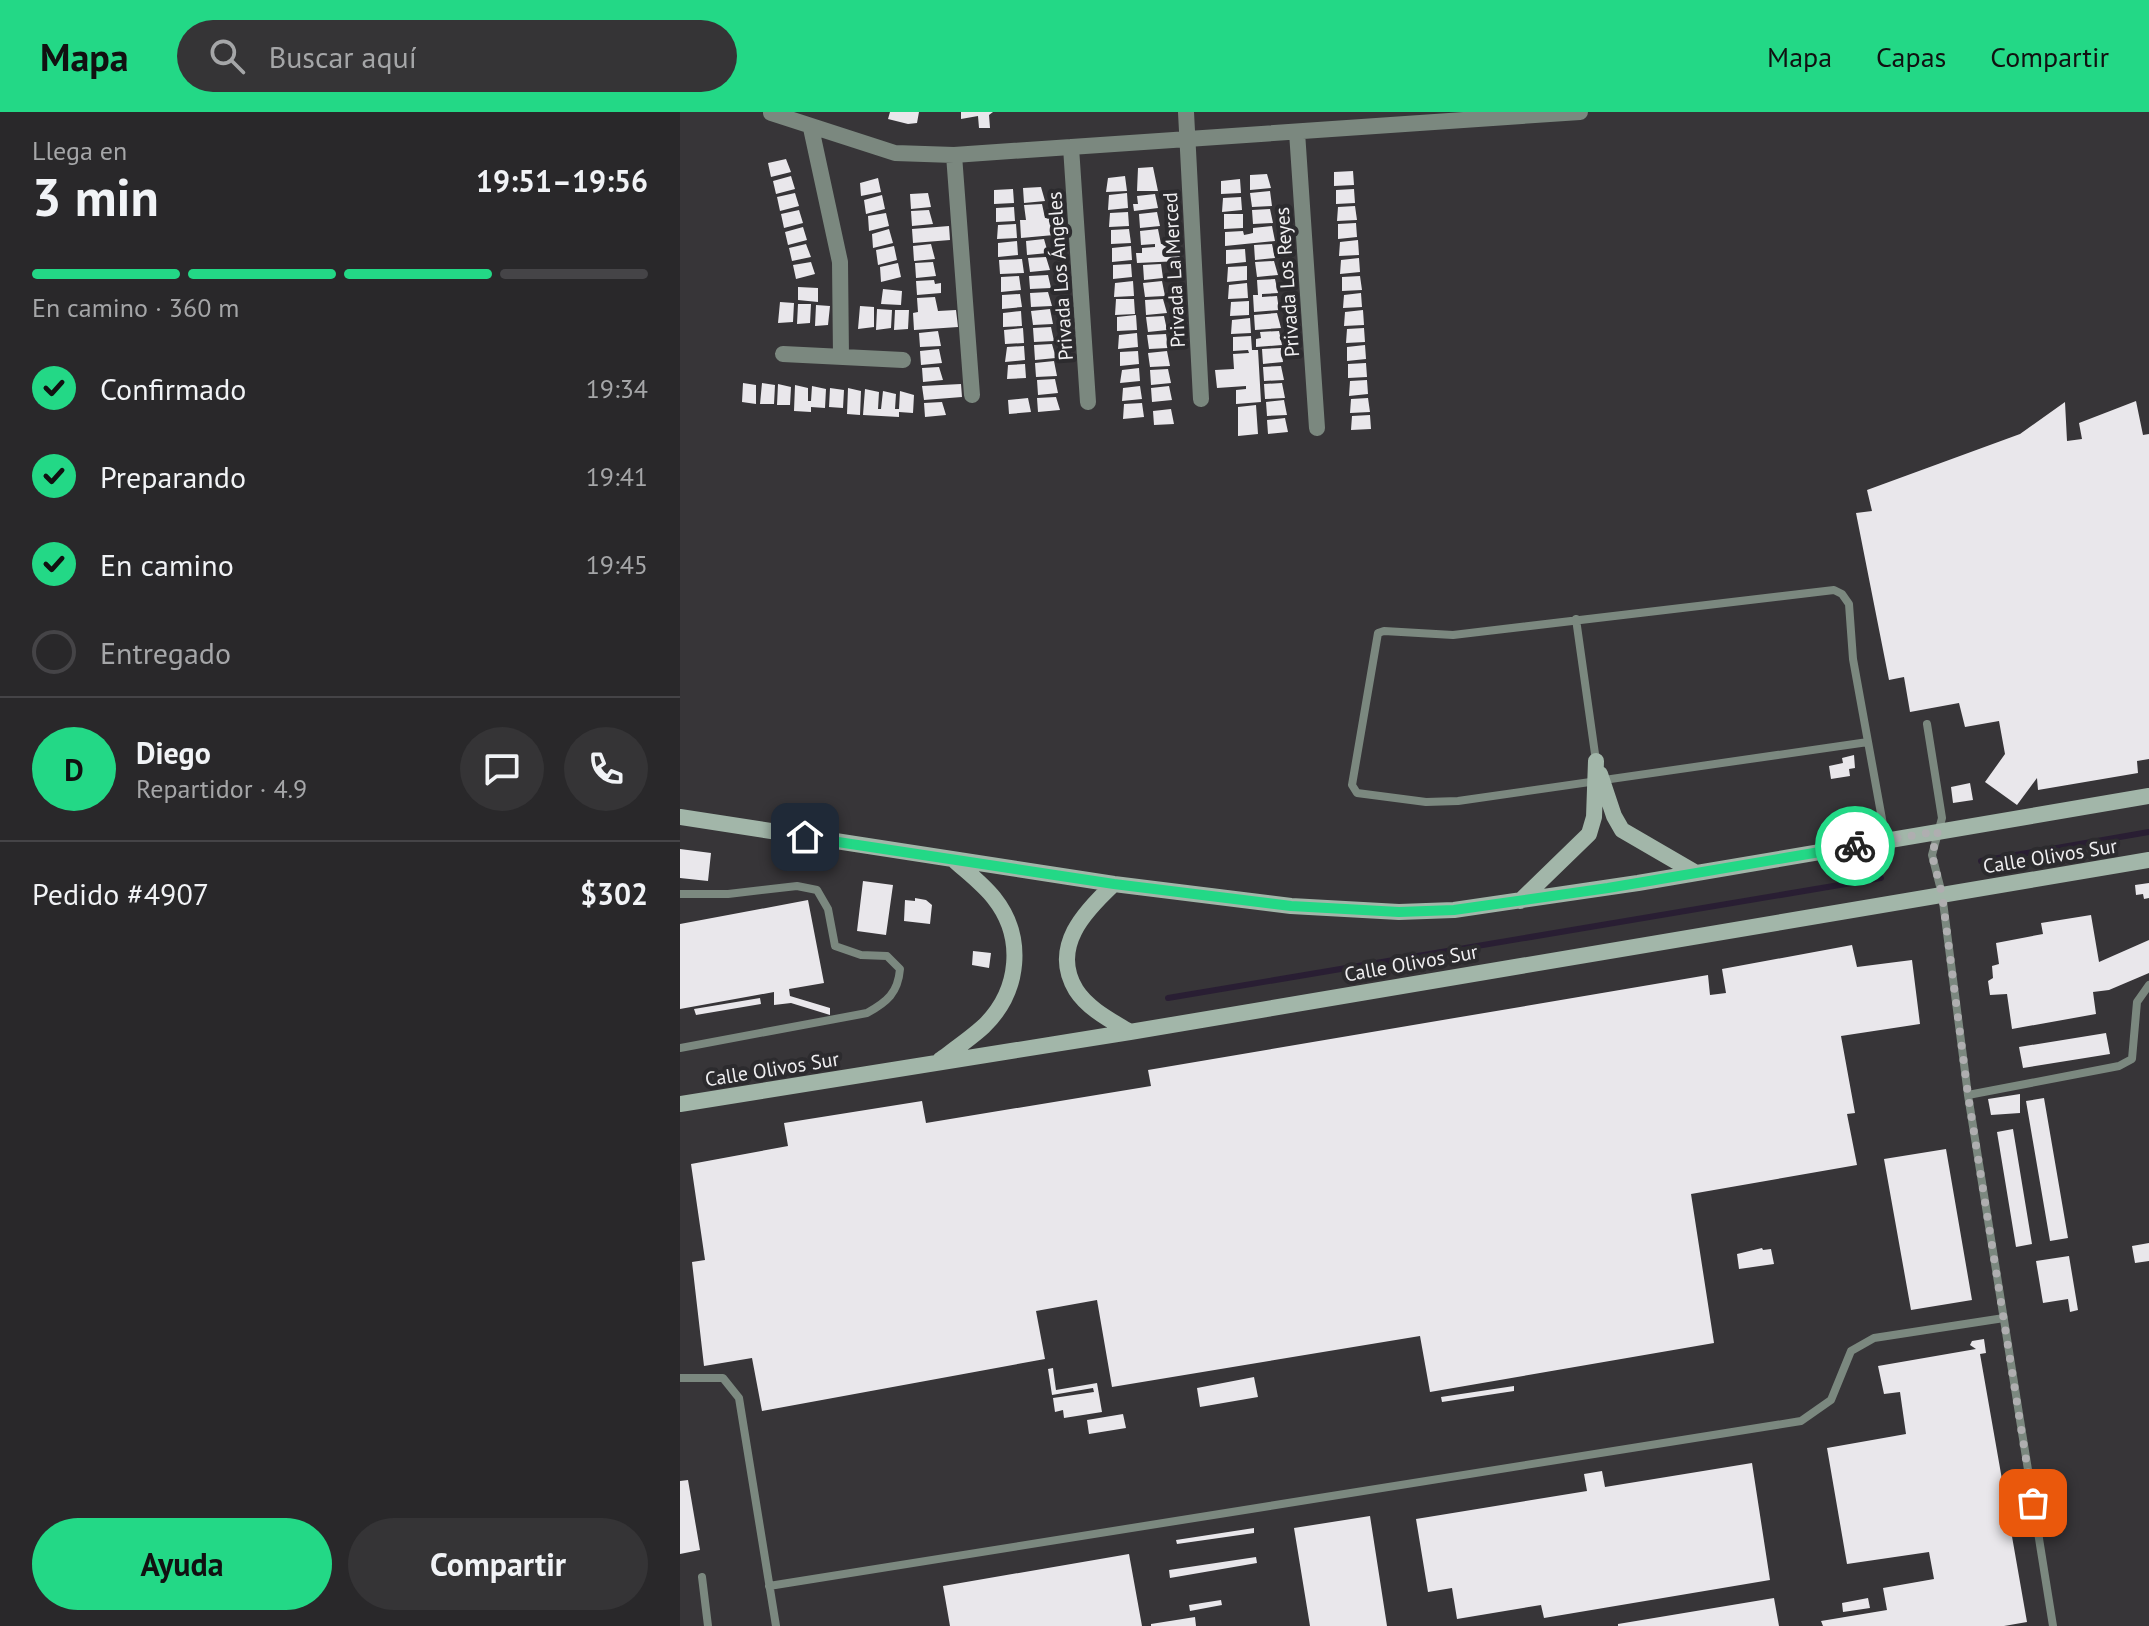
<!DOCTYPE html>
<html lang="es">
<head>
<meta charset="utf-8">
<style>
	body { margin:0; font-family:"PT Sans",sans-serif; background:#353436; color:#f1f3f6; height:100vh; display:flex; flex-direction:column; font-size:30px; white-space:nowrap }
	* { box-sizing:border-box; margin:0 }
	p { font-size:26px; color:#a5a6a8 }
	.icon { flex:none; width:44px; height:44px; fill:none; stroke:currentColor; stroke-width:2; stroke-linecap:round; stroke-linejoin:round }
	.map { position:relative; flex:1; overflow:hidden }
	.sheet { display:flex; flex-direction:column; background:#29282a; width:680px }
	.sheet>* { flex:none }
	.pin { position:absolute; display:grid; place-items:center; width:68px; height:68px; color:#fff; margin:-34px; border-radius:16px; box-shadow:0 4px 12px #0006 }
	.courier { position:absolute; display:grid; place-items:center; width:80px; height:80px; margin:-40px; border:6px solid #23d886; border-radius:50%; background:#fff; color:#222; box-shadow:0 2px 10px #0007 }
	.head em { font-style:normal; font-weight:700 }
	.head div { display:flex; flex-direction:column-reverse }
	.head { display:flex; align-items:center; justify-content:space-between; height:136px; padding:0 32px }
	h1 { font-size:52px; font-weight:700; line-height:60px }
	.bar { display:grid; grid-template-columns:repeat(4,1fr); gap:12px 8px; align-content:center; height:96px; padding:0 32px }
	.bar i { height:10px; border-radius:6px; background:#454447 }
	.bar .on { background:#23d886 }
	.bar p { grid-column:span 4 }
	.line { display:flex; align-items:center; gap:20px; padding:0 32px; border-top:2px solid #454447 }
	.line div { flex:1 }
	.round { display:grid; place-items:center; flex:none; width:84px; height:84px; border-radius:42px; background:#353436 }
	ol { padding:0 32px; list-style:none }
	li { display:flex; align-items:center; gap:24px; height:88px }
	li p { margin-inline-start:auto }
	li .icon { padding:8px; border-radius:50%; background:#23d886; color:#111; stroke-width:4 }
	li:last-child { color:#a5a6a8 }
	li i { width:44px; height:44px; border:4px solid #454447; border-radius:50% }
	.primary-button { display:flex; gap:16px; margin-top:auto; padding:16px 32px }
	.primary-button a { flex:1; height:92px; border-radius:48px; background:#23d886; color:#111; font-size:32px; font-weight:700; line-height:92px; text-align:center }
	.primary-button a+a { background:#353436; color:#f1f3f6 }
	header { display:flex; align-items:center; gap:48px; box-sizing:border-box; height:112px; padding:0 40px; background:#23d886; color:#111 }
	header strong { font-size:38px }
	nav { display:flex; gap:44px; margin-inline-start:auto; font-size:28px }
	.search { width:560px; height:72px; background:#353436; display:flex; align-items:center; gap:20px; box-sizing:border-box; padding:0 28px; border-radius:44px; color:#a5a6a8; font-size:30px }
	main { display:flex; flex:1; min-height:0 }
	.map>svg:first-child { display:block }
</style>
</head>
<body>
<header>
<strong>Mapa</strong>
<div class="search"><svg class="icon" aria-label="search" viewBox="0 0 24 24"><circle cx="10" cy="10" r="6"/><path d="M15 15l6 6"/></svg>Buscar aquí</div>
<nav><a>Mapa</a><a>Capas</a><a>Compartir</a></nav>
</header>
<main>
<section class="sheet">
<div class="head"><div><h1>3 min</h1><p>Llega en</p></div><em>19:51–19:56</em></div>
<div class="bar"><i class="on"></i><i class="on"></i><i class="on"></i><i></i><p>En camino · 360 m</p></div>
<ol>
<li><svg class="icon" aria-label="check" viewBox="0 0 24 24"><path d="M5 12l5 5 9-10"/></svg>Confirmado<p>19:34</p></li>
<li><svg class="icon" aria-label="check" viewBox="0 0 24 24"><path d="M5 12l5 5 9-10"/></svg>Preparando<p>19:41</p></li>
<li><svg class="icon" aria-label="check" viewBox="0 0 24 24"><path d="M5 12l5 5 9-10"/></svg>En camino<p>19:45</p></li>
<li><i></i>Entregado</li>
</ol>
<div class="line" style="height:144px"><b class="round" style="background:#23d886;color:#111">D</b><div><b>Diego</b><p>Repartidor · 4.9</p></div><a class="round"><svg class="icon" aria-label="chat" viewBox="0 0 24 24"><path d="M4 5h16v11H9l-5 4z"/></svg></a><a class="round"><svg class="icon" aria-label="phone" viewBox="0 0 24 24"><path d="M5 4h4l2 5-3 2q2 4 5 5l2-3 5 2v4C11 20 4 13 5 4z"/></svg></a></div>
<div class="line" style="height:104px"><div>Pedido #4907</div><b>$302</b></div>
<div class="primary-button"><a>Ayuda</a><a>Compartir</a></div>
</section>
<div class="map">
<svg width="1469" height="1514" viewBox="0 0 1469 1514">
	<rect width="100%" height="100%" fill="#373538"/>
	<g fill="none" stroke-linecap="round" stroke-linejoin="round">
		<!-- stream -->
		<path stroke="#291e33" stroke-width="6" d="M1301,749L1469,720
			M488,886L1201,766"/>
	</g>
	<!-- building -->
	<path fill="#e9e7eb" d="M210,0H239L237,11L228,12L208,7Z
		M281,0H313L309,3L310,16H299L298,4L281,7Z
		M106,47L111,60L91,65L88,51Z
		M473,55L478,79H457L458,56Z
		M673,59L674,73L654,74V60Z
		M587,62L591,76L570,78V63Z
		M111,64L115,77L96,82L93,69Z
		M445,64L447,79L426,80L428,66Z
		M198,66L201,80L181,84L180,71Z
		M560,67L561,81L541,82V69Z
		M361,75L365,89L344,91L343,76Z
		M333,77L334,91L314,92V78Z
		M674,77L675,91L656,92V78Z
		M590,79L592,94L572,95L570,81Z
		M115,81L119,94L100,99L97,85Z
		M248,81L251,95L231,97L230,82Z
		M447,81L448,96L428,98L429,83Z
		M475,82L478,96L454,99L453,92H458L457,84Z
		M202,83L205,97L186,102L184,88Z
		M561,85L562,98L542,100L543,86Z
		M362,92L365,106L383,105L385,122L341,126L340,108H346L344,93Z
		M675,94L677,108L657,109L658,95Z
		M334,95L335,109L316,110V96Z
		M590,97L593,111L573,112L572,98Z
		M119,98L123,111L104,116L101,102Z
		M249,98L253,112L232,114L231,99Z
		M448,100L449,114L429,115L430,101Z
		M477,100L480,114L460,116L459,102Z
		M206,101L209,114L189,119L188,104Z
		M544,102H563V116L544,117Z
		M676,111L677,125L658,127V112Z
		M336,112L337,126L317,127L318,113Z
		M269,114L270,128L233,131L232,117Z
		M592,114L595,129L545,134V120L563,119L564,123L569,122L573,121V116Z
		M123,115L127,128L108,133L105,120Z
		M209,117L213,131L193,136L192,122Z
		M449,117L451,131L431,132V118Z
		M478,117L481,132L499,130L500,149L457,151L456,141H462V136L475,135V132L461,133L460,119Z
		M364,127L368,141L347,143L346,129Z
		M678,128L679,143L659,144L660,130Z
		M337,129L338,143L318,145V131Z
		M126,132L131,145L112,149L109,136Z
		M251,132L255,147L234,149L233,134Z
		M592,132L595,146L575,148L574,133Z
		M214,134L217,148L198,153L196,138Z
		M451,134L452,148L432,150V136Z
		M565,137L566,150L546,152V138Z
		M366,145L370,158L350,160L348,146Z
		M679,146L680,160L660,162L661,148Z
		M342,147L344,161L320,162L319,148Z
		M594,149L598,163L577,165L575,150Z
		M131,150L135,162L116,167L113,153Z
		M253,150L256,164L236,166L235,151Z
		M218,151L221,165L201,170L200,155Z
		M451,152L452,165L433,167V153Z
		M481,152L483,166L464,168L463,153Z
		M567,154V168L547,170L548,155Z
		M368,163L371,176L350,177L349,164Z
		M339,164L341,178L321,180V165Z
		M680,164L682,178L662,179V165Z
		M595,167L598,181L582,182V185L597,184L599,198L574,200L573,183H578L577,168Z
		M254,168L255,172L261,171V181L237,183L236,169Z
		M453,169L454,184L434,185L435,171Z
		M482,169L485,184L465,185L463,171Z
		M567,171L568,186L548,187L549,173Z
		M118,175L138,176V190L118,188Z
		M203,177L222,179L221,193L201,192Z
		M368,180L372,194L351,195L350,181Z
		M681,181L682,195L663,196L664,183Z
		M340,182L342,195L322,197V183Z
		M255,185L258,199L276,198L278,215L234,218L233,201L238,200L237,186Z
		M436,187H454L455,202L435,203Z
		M483,187L487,201L466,203L465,188Z
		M569,189V203L550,204L551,190Z
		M100,190L114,191L113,210L98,211Z
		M118,192H131L130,211L117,212Z
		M136,193L150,194L148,213L135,214Z
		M180,194L194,195V215L178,217Z
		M197,197L212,198L211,216L196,218Z
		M370,197L373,212L353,213L351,199Z
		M215,198H229L228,217L214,218Z
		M683,198L684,213L664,214L665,200Z
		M341,199L342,214L323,215V201Z
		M597,201L601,216L575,218L574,203Z
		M456,203L457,218L437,219V205Z
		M484,204L487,218L468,220L466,205Z
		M570,206L571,221L551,222L552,208Z
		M371,215L374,229L354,230L353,216Z
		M343,216L344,231L325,232L324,218Z
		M684,216L685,230L666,231L667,217Z
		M258,219L261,234L240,235L239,221Z
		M599,219L602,233L576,235V227L581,226L580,220Z
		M457,221L458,235L438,237L439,223Z
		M486,222L488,236L469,237L467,223Z
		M571,224L572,238H578L581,290L556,292V278L566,277V274L537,276L535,258L554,257L553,242L569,241L568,238L553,239V225Z
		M372,232L376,246L355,248L354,233Z
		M685,233L686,247L667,249V235Z
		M344,234L345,248L325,250L327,235Z
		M601,236L603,250L583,252L582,237Z
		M259,237L262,251L241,253L240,239Z
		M458,239L459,252L440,254V240Z
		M487,239L490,254L470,255L468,241Z
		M374,249L377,264L356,265L355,251Z
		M686,251L687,265L668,266V252Z
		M345,252L346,266L327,267L328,253Z
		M601,254L604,268L584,269L583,255Z
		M259,255L263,268L243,270L242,256Z
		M459,256L460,269L440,271L442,258Z
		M488,257L491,271L471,273L470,258Z
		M375,267L378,281L358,283L357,268Z
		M687,268L688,282L669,284L670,269Z
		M63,271L76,273V292L62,290Z
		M82,271L95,273L94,292H80Z
		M602,271L605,286L585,287L584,272Z
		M98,272L111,275L110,293H97Z
		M281,272L282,285L244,288L242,274Z
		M115,273L128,276V289H131L132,274L146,277L145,296L131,295V300L114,299Z
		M460,274L462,287L442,289L443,276Z
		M489,274L492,288L472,290L471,276Z
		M150,276L164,278L163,296L149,295Z
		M168,276L181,279L180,303L167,302Z
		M185,277L199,280L198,297H201L203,279L216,282L215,297H219L220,279L234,283L233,301L219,300V305L183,303Z
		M376,285L380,298L358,300L357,286Z
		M348,286L351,300L329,302L328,288Z
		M688,286L690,300L670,301L671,287Z
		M604,288L607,303L587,304L586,290Z
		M1456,289L1463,323L1469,322V647L1457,649L1458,661L1358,678L1357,666L1337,693L1305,670L1325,642L1319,609L1285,615L1279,591L1230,600L1224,565L1209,568L1176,401L1192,399L1187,378L1340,322L1385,290L1387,329L1402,327L1399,311Z
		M262,290L266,303L245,305L244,291Z
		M462,291L464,305L443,307L444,292Z
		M576,293L578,322L558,324V295Z
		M491,297L494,312L474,313L473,299Z
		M690,303L691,317L671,318L672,304Z
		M605,306L608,320L588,322L587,308Z
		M1174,643L1175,656L1169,657L1170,664L1151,667L1149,654L1163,651L1162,646Z
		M1290,671L1293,688L1273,691L1271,675Z
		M0,737L31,741L28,769L0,766Z
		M183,769L213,773L206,823L177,819Z
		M1469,771V786L1464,787L1463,782L1456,783L1455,773Z
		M235,786L246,788L252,793L250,812L224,809L225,788L235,789Z
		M128,788L144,871L109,877L110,884L150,896V903L111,891L94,893V880L0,897V812Z
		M1411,803L1419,850L1469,828V861L1429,878L1413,880L1416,902L1332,917L1327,882L1310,883L1308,869L1313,866L1312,854L1319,852L1316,831L1363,822L1361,811Z
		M1172,833L1177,855L1232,848L1240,912L1161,924L1175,1001L1167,1002L1177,1053L1011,1082L1034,1231L750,1280L740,1224L432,1275L417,1188L356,1199L365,1247L82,1299L72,1246L24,1254L12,1150L25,1148L11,1052L108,1034L104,1011L242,989L246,1011L471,974L468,958L1028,863L1030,883L1046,881L1042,857Z
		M293,839L311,841L309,856L292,853Z
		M80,886L81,892L16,903L14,897Z
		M1426,921L1430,942L1343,956L1339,935Z
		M1340,982V1001L1311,1003L1308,987Z
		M1364,986L1388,1126L1370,1129L1346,989Z
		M1333,1017L1352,1132L1336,1135L1317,1020Z
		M1266,1037L1292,1188L1231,1198L1204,1047Z
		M1469,1131V1149L1455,1151L1452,1134Z
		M1082,1136L1083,1138L1091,1137L1094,1152L1059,1157L1057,1142Z
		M1389,1144L1398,1198L1390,1200L1388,1187L1363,1191L1356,1149Z
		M1304,1227L1306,1241L1300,1242L1347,1510L1324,1514H1143L1141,1509L1207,1498L1203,1476L1254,1467L1249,1440L1167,1452L1147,1336L1226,1322L1220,1280L1204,1282L1198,1254L1296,1237L1290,1233L1292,1229Z
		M373,1256L376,1278L417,1271L422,1300L384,1306L383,1298L375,1300L373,1286L414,1280L413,1276L372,1283L368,1257Z
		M574,1265L578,1285L520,1295L517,1276Z
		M834,1274V1279L762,1290L761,1285Z
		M443,1302L446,1316L409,1322L407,1308Z
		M1072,1351L1090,1468L864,1506L861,1493L777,1507L772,1476L748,1480L736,1407L907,1379L904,1362L922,1359L925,1375Z
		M8,1368L20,1438L0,1442V1369Z
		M690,1404L707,1514H630L614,1416Z
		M574,1416V1421L497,1432L496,1428Z
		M449,1442L462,1514H270L263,1474Z
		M576,1445L577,1451L490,1466L489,1458Z
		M1094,1486L1099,1514H938V1512Z
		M1188,1486L1190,1496L1163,1500L1162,1491Z
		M541,1488L542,1493L510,1499L509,1493Z
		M515,1505L516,1514H471V1512Z"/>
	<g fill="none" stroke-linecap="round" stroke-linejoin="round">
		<!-- service -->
		<path stroke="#7b887f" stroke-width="8" d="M896,507L916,649
			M1247,612L1262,706L1252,743L1262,782L1288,983L1373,1514
			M1188,630L778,689L746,690L677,681L672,673L698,521L704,519L773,523L1154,478L1162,482L1169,492L1173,547L1206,729
			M0,782H48L117,774L137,778L148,797L155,834L181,843L207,844L220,857C218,881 207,890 187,901L0,936
			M1288,983L1439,954L1452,947L1457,890L1469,873
			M0,1266H43L59,1286L96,1514
			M22,1465L28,1514
			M89,1474L1121,1309L1151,1288L1171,1239L1194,1226L1324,1206"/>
		<!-- minor -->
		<path stroke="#7b887f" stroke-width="16" d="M506,0L521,287
			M91,1L215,41L274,43L900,0
			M131,16L160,150L161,245
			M617,20L637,316
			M391,35L408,290
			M274,43L292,283
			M103,242L223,248"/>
		<!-- secondary -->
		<path stroke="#a2b6a9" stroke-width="16" d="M920,662L934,704L942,718L1016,761
			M0,705L434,772L611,794L719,800L774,798L958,771L1469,684
			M434,772C405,799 370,835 396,878C408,897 432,909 450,920
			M840,789L909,722L914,705L916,649
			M260,948C275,937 291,926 304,914C340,879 345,825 314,786C303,772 287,760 274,748
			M0,992L450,920L1469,748"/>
	</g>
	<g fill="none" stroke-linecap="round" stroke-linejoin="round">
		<!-- done -->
		<path stroke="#afaeb0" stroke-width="8" stroke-dasharray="0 14.4" d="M1175,734L1258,719L1252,743L1262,782L1288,983L1353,1391"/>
		<!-- route -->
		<path stroke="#23d886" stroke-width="10" d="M125,725L434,772L611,794L719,800L774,798L928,776L1175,734"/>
	</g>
	<g text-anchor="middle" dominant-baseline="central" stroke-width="8" stroke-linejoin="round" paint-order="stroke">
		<!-- street labels -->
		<g font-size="20" fill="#f0eff1" stroke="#2c2b2e">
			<text transform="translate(494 158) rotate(-93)">Privada La Merced</text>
			<text transform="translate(380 164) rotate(-94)">Privada Los Ángeles</text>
			<text transform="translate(607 170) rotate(-94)">Privada Los Reyes</text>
			<text transform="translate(1370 744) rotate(-9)">Calle Olivos Sur</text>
			<text transform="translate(731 851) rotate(-10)">Calle Olivos Sur</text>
			<text transform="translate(92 957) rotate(-9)">Calle Olivos Sur</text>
		</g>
	</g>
</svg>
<div class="pin" style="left:1353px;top:1391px;background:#ea580c"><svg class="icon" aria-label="bag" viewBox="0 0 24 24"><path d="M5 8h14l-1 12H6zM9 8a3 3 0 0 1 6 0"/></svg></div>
<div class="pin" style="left:125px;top:725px;background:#1f2937"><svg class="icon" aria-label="home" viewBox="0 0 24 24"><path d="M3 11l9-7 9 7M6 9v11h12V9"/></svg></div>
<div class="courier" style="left:1175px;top:734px"><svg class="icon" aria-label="bike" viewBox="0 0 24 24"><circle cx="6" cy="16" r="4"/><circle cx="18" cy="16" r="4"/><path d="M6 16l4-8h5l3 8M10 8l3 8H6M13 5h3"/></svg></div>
</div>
</main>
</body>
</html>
